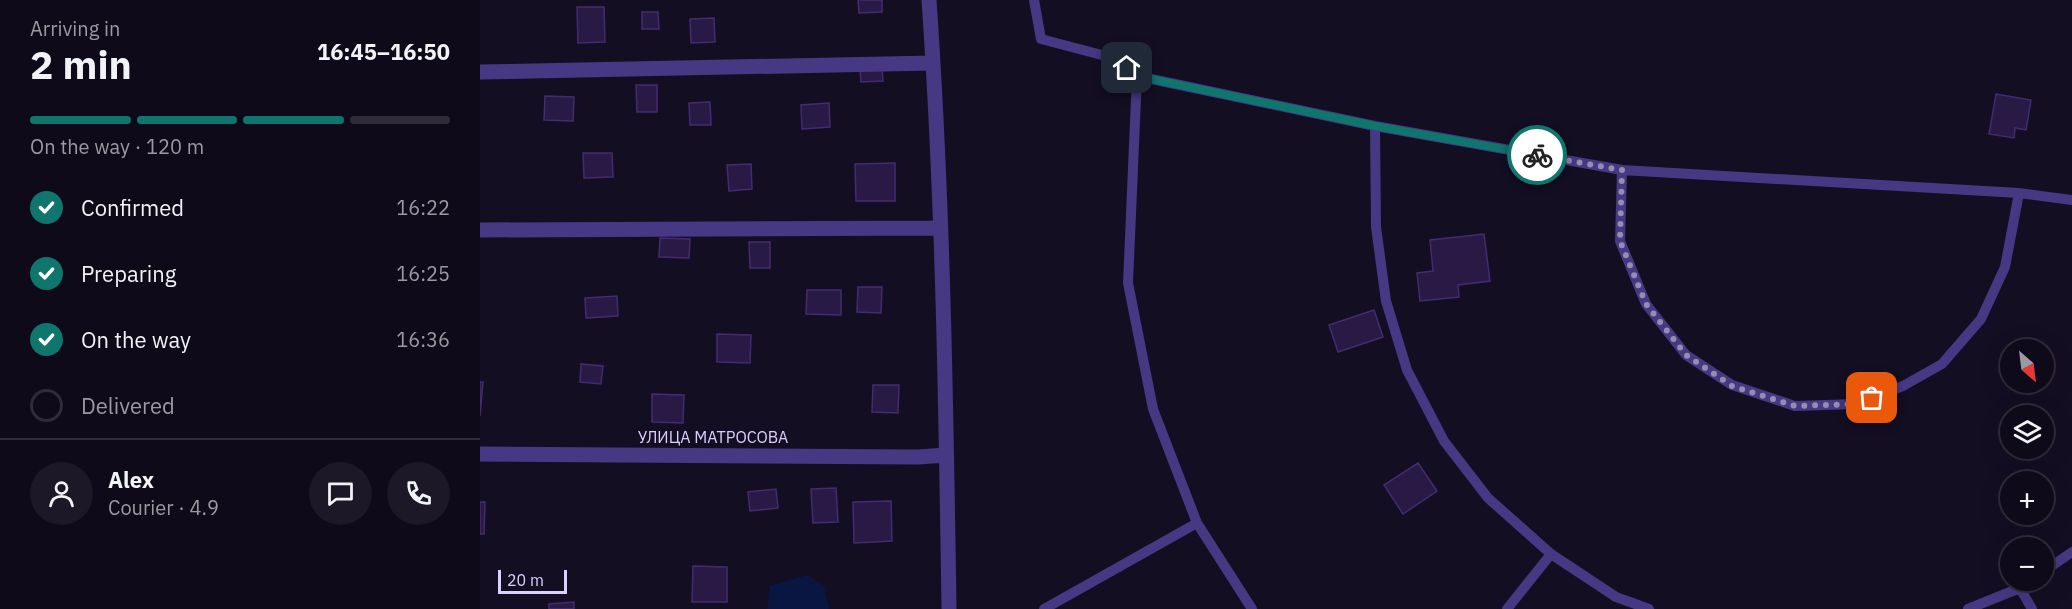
<!DOCTYPE html>
<html lang="en">
<head>
<meta charset="utf-8">
<style>
	body { margin:0; font-family:"IBM Plex Sans",sans-serif; background:#1d1827; color:#f1f3f6; height:100vh; display:flex; flex-direction:column; font-size:22px; white-space:nowrap }
	* { box-sizing:border-box; margin:0 }
	p { font-size:20px; color:#9b9aa2 }
	.icon { flex:none; width:33px; height:33px; fill:none; stroke:currentColor; stroke-width:2; stroke-linecap:round; stroke-linejoin:round }
	.map { position:relative; flex:1; overflow:hidden }
	.side { display:flex; flex-direction:column; background:#0f0a1a; width:480px }
	.side>* { flex:none }
	.needle { width:39px; rotate:152deg }
	.controls { position:absolute; left:1520px; top:339px; display:grid; gap:12px }
	.controls a { display:grid; place-items:center; width:54px; height:54px; border-radius:50%; background:#0f0a1a; box-shadow:0 6px 24px #0002,0 0 0 2px #2f2b39; font-size:30px }
	.scale { position:absolute; left:18px; bottom:15px; width:69px; box-sizing:border-box; padding-left:6px; border:3px solid #dcd0ff; border-top:0; font-size:16px; line-height:21px; white-space:nowrap; color:#dcd0ff; -webkit-text-stroke:4px #140e23; paint-order:stroke }
	.pin { position:absolute; display:grid; place-items:center; width:51px; height:51px; color:#fff; margin:-26px; border-radius:12px; box-shadow:0 3px 9px #0006 }
	.courier { position:absolute; display:grid; place-items:center; width:60px; height:60px; margin:-30px; border:4px solid #0f766e; border-radius:50%; background:#fff; color:#222; box-shadow:0 2px 8px #0007 }
	.overview em { font-style:normal; font-weight:700 }
	.overview div { display:flex; flex-direction:column-reverse }
	.overview { display:flex; align-items:center; justify-content:space-between; height:102px; padding:0 30px }
	h1 { font-size:39px; font-weight:700; line-height:45px }
	.bar { display:grid; grid-template-columns:repeat(4,1fr); gap:9px 6px; align-content:center; height:72px; padding:0 30px }
	.bar i { height:8px; border-radius:4px; background:#2f2b39 }
	.bar .active { background:#0f766e }
	.bar p { grid-column:span 4 }
	.line { display:flex; align-items:center; gap:15px; padding:0 30px; border-top:2px solid #2f2b39 }
	.line div { flex:1 }
	.round { display:grid; place-items:center; flex:none; width:63px; height:63px; border-radius:32px; background:#1d1827 }
	ol { padding:0 30px; list-style:none }
	li { display:flex; align-items:center; gap:18px; height:66px }
	li p { margin-inline-start:auto }
	li .icon { padding:6px; border-radius:50%; background:#0f766e; color:#fff; stroke-width:4 }
	li:last-child { color:#9b9aa2 }
	li i { width:33px; height:33px; border:3px solid #2f2b39; border-radius:50% }
	main { display:flex; flex:1; min-height:0 }
	.map>svg:first-child { display:block }
</style>
</head>
<body>
<main>
<section class="side">
<div class="overview"><div><h1>2 min</h1><p>Arriving in</p></div><em>16:45–16:50</em></div>
<div class="bar"><i class="active"></i><i class="active"></i><i class="active"></i><i></i><p>On the way · 120 m</p></div>
<ol>
<li><svg class="icon" aria-label="check" viewBox="0 0 24 24"><path d="M5 12l5 5 9-10"/></svg>Confirmed<p>16:22</p></li>
<li><svg class="icon" aria-label="check" viewBox="0 0 24 24"><path d="M5 12l5 5 9-10"/></svg>Preparing<p>16:25</p></li>
<li><svg class="icon" aria-label="check" viewBox="0 0 24 24"><path d="M5 12l5 5 9-10"/></svg>On the way<p>16:36</p></li>
<li><i></i>Delivered</li>
</ol>
<div class="line" style="height:108px"><a class="round"><svg class="icon" aria-label="person" viewBox="0 0 24 24"><circle cx="12" cy="8" r="4"/><path d="M4 21q1-7 8-7t8 7"/></svg></a><div><b>Alex</b><p>Courier · 4.9</p></div><a class="round"><svg class="icon" aria-label="chat" viewBox="0 0 24 24"><path d="M4 5h16v11H9l-5 4z"/></svg></a><a class="round"><svg class="icon" aria-label="phone" viewBox="0 0 24 24"><path d="M5 4h4l2 5-3 2q2 4 5 5l2-3 5 2v4C11 20 4 13 5 4z"/></svg></a></div>
</section>
<div class="map">
<svg width="1592" height="609" viewBox="0 0 1592 609">
	<rect width="100%" height="100%" fill="#140e23"/>
	<!-- water -->
	<path fill="#091641" d="M327,575L344,586L349,609H287L290,586Z"/>
	<!-- building -->
	<path fill="#281a45" stroke="#432b71" stroke-width="1.5" d="M378,0H402V12L379,13Z
		M97,7H124L125,42L98,43Z
		M162,12H178L179,29H162Z
		M234,18L235,42L211,43L210,19Z
		M402,68L403,81L381,82L380,69Z
		M156,85H177V112H157Z
		M1516,94L1551,100L1546,130L1535,128L1534,138L1509,134Z
		M65,96L94,97L93,121L64,120Z
		M230,102L231,125H210L209,103Z
		M349,103L350,127L322,129L321,105Z
		M103,153H132L133,177L104,178Z
		M415,163V201H376L375,164Z
		M271,164L272,189L249,191L247,165Z
		M1004,234L1010,281L978,285L979,297L940,301L937,273L953,271L950,240Z
		M180,238L210,239L209,258L179,257Z
		M269,242H290V268H270Z
		M378,287H402L401,313L377,312Z
		M327,290H361V315L326,314Z
		M137,296L138,316L106,318L105,298Z
		M894,310L903,337L858,352L849,325Z
		M237,334L271,335L270,363L237,362Z
		M101,364L123,366L121,384L100,382Z
		M0,382H3L0,416Z
		M393,385H419L418,413L392,412Z
		M172,394L204,395L203,423L172,422Z
		M938,463L957,491L923,514L904,485Z
		M356,488L358,522L333,523L331,489Z
		M296,489L298,508L270,511L268,492Z
		M411,501L412,541L374,543L373,502Z
		M0,502H5L4,534H0Z
		M213,566L247,567V602H212Z
		M94,602V609H69V604Z"/>
	<g fill="none" stroke-linecap="round" stroke-linejoin="round">
		<!-- service -->
		<path stroke="#463883" stroke-width="10" d="M554,0L561,39L637,59L657,76L895,126L1142,170L1539,193L1592,200
			M657,76L648,283L673,409L717,523L772,609
			M895,126L896,227L906,301L927,370L964,441L1008,498L1071,554L1136,597L1169,609
			M1142,170L1140,241L1166,304L1206,355L1252,385L1315,406L1376,404L1423,386L1462,364L1501,319L1525,267L1539,193
			M1563,572L1592,552
			M1540,588L1552,609
			M564,609L717,523
			M1027,609L1071,554
			M1488,609L1540,588L1550,580"/>
		<!-- minor -->
		<path stroke="#463883" stroke-width="15" d="M449,0C463,202 466,406 469,609
			M0,72L453,63
			M0,230L460,228
			M0,454L438,457L466,455"/>
	</g>
	<g fill="none" stroke-linecap="round" stroke-linejoin="round">
		<!-- done -->
		<path stroke="#968cb2" stroke-width="6" stroke-dasharray="0 10.8" d="M1057,155L1142,170L1140,241L1166,304L1206,355L1252,386L1315,406L1376,404L1392,398"/>
		<!-- route -->
		<path stroke="#0f766e" stroke-width="8" d="M647,68L657,76L895,126L1057,155"/>
	</g>
	<g text-anchor="middle" dominant-baseline="central" stroke-width="4.5" stroke-linejoin="round" paint-order="stroke">
		<!-- street labels -->
		<g font-size="16" fill="#dcd0ff" stroke="#140e23">
			<text x="233" y="437">УЛИЦА МАТРОСОВА</text>
		</g>
	</g>
</svg>
<div class="controls">
<a><svg class="needle" viewBox="-14 -14 28 28"><path d="M0-13l5 13h-10z" fill="#e53935"/><path d="M0 13l5-13h-10z" fill="#9b9aa2"/></svg></a>
<a><svg class="icon" aria-label="layers" viewBox="0 0 24 24"><path d="M12 4l9 5-9 5-9-5zM3 14l9 5 9-5"/></svg></a>
<a>+</a>
<a>−</a>
</div>
<div class="scale">20 m</div>
<div class="pin" style="left:1392px;top:398px;background:#ea580c"><svg class="icon" aria-label="bag" viewBox="0 0 24 24"><path d="M5 8h14l-1 12H6zM9 8a3 3 0 0 1 6 0"/></svg></div>
<div class="pin" style="left:647px;top:68px;background:#1f2937"><svg class="icon" aria-label="home" viewBox="0 0 24 24"><path d="M3 11l9-7 9 7M6 9v11h12V9"/></svg></div>
<div class="courier" style="left:1057px;top:155px"><svg class="icon" aria-label="bike" viewBox="0 0 24 24"><circle cx="6" cy="16" r="4"/><circle cx="18" cy="16" r="4"/><path d="M6 16l4-8h5l3 8M10 8l3 8H6M13 5h3"/></svg></div>
</div>
</main>
</body>
</html>
